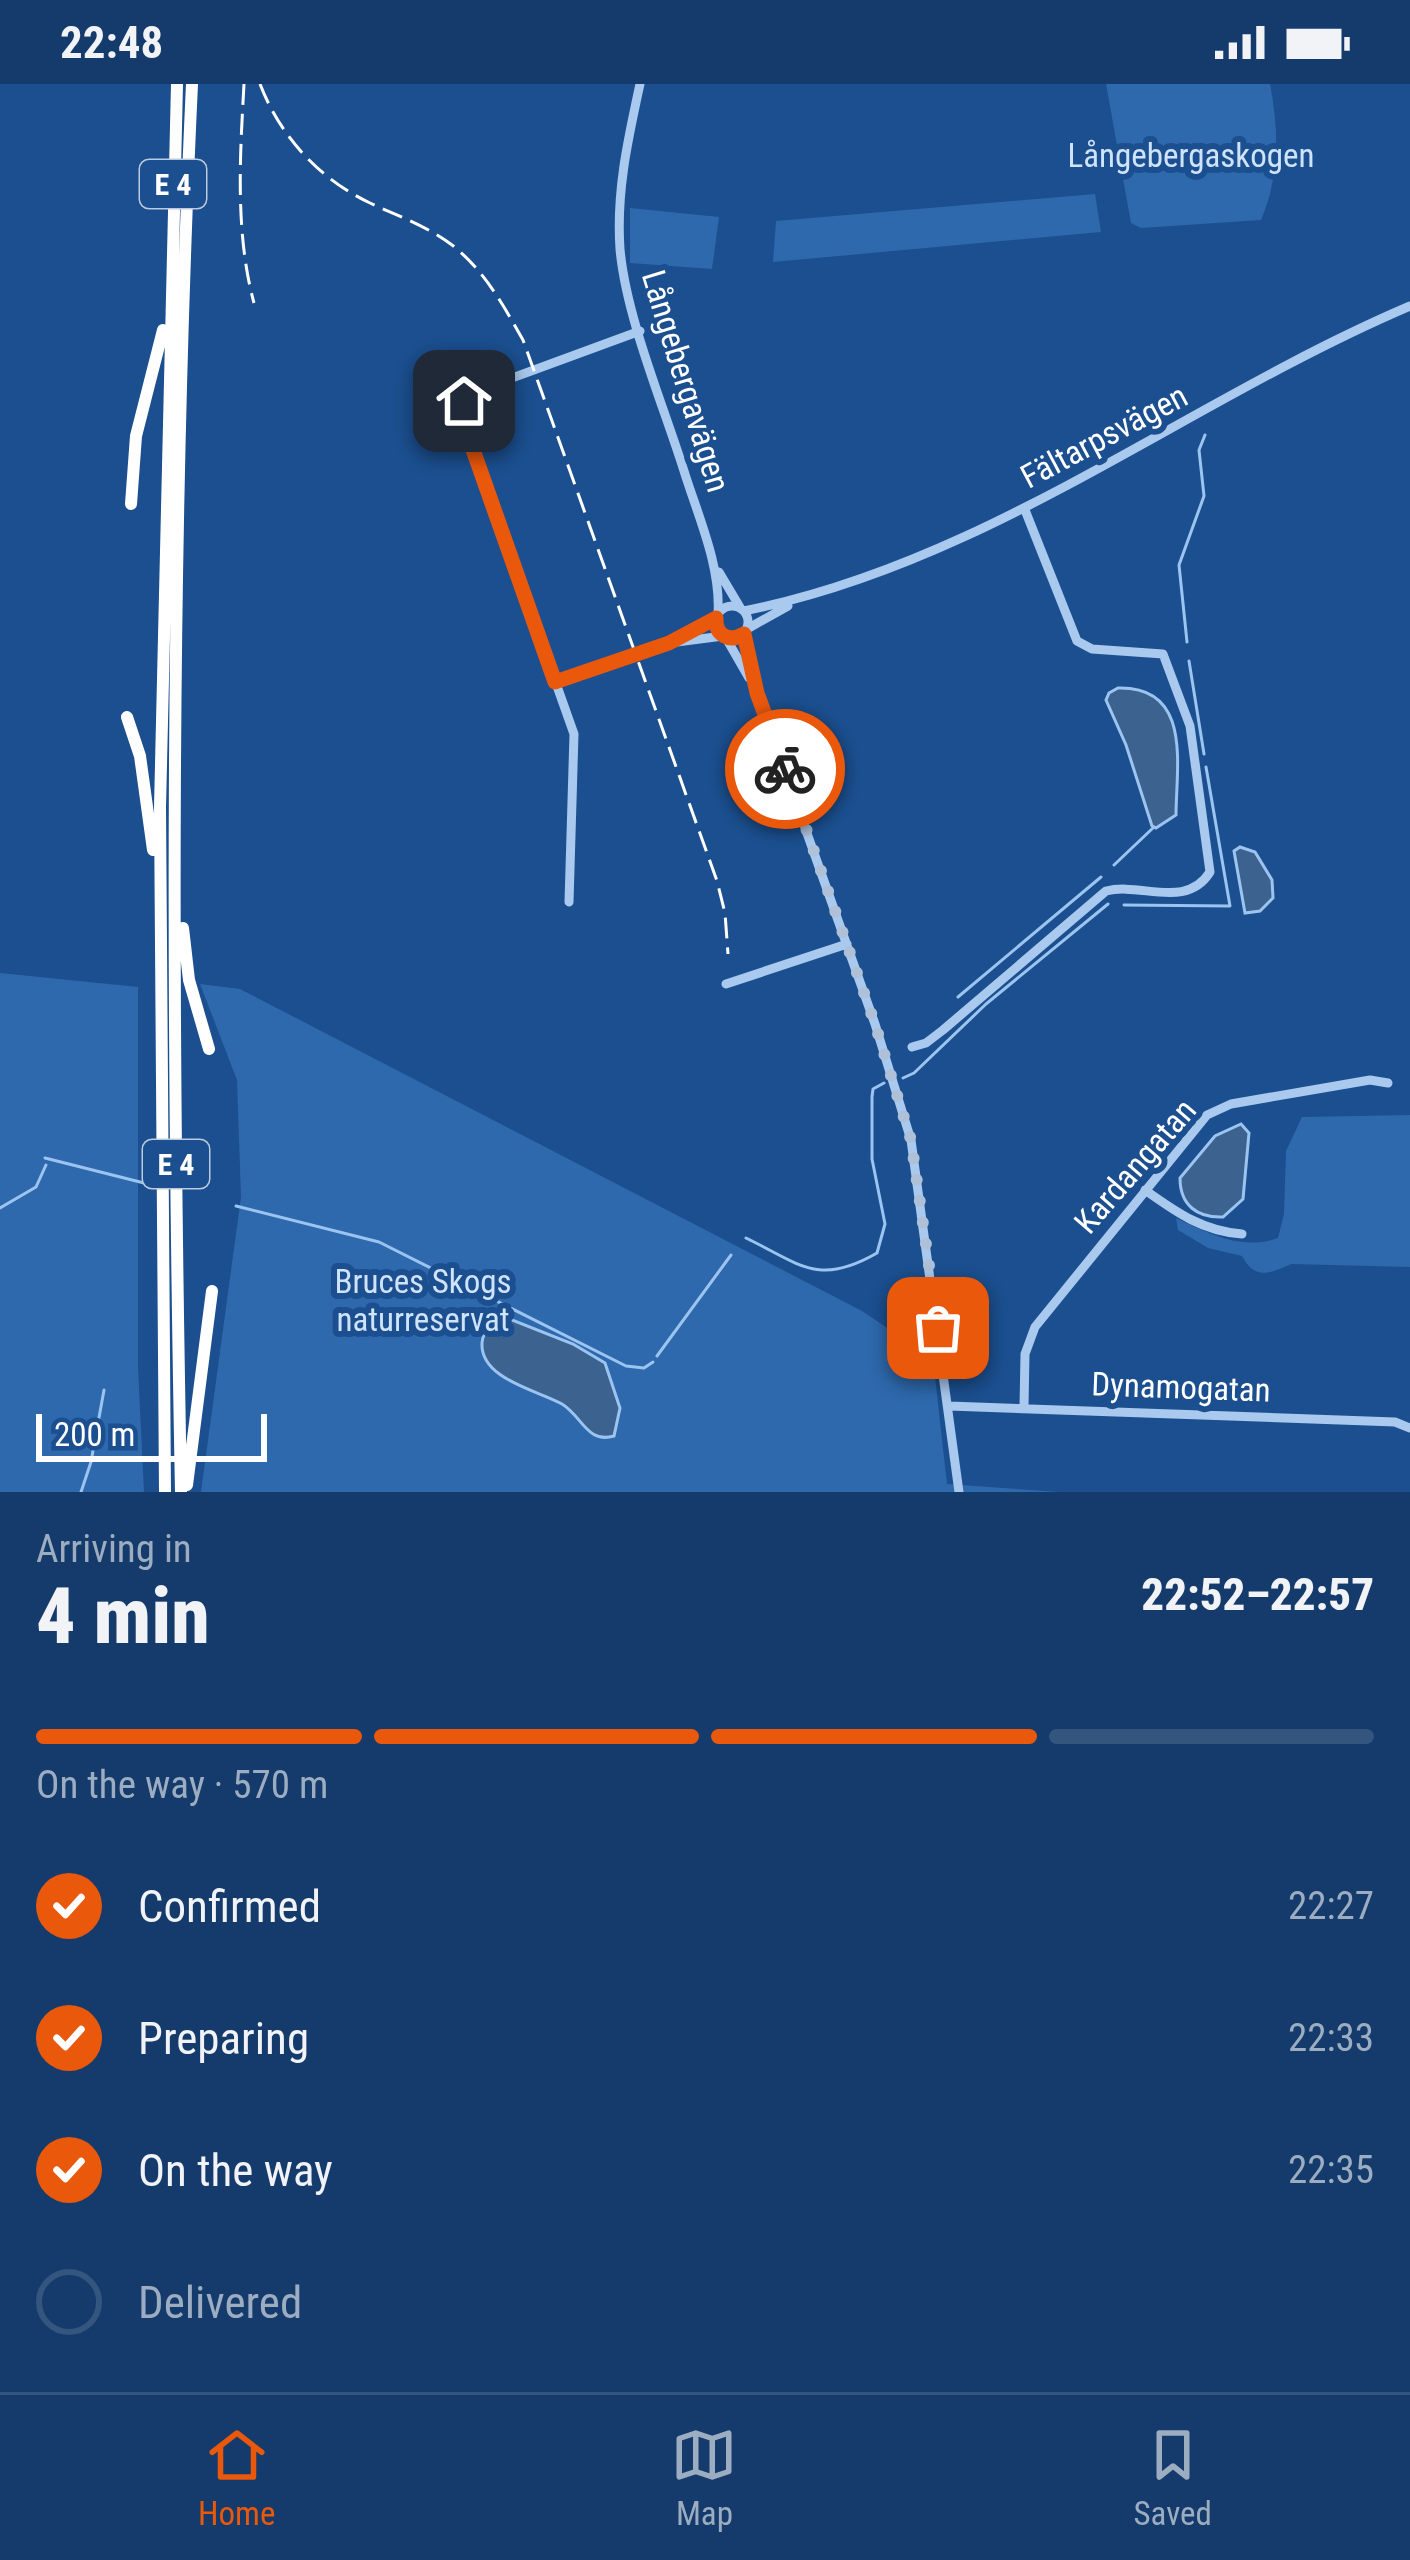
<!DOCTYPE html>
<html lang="en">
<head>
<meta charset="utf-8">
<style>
	body { margin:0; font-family:"Roboto Condensed",sans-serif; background:#1d4271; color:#f1f3f6; height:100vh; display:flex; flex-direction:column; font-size:45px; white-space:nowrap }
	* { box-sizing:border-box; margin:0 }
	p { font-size:39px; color:#9dadc1 }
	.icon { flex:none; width:66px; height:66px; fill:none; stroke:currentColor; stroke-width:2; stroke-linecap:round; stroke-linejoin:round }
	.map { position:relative; height:1408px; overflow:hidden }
	.panel { display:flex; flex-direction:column; background:#143b6b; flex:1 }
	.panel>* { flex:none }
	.scale { position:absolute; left:36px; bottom:30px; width:231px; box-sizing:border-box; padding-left:12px; border:6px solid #fff; border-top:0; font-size:33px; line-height:42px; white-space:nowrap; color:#fff; -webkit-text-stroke:9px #1b4f8f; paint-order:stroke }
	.pin { position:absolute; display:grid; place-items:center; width:102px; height:102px; color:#fff; margin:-51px; border-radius:24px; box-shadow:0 6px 18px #0006 }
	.courier { position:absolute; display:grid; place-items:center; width:120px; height:120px; margin:-60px; border:9px solid #ea580c; border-radius:50%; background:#fff; color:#222; box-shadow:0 3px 15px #0007 }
	.summary em { font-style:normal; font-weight:800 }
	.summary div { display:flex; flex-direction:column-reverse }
	.summary { display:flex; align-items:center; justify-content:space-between; height:204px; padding:0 36px }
	h1 { font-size:78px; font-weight:800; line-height:90px }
	.bar { display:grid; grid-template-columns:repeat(4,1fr); gap:18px 12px; align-content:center; height:144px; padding:0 36px }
	.bar i { height:15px; border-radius:9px; background:#33557e }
	.bar .active { background:#ea580c }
	.bar p { grid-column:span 4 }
	ol { padding:0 36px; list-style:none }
	li { display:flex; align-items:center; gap:36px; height:132px }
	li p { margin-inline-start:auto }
	li .icon { padding:12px; border-radius:50%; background:#ea580c; color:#fff; stroke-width:4 }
	li:last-child { color:#9dadc1 }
	li i { width:66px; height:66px; border:6px solid #33557e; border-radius:50% }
	.status { display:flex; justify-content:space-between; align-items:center; height:84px; padding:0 60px; background:#143b6b; direction:ltr }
	.status svg { height:33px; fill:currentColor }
	.menu { display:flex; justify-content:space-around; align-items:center; height:168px; border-top:3px solid #33557e; background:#143b6b; font-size:33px; color:#9dadc1 }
	.menu a { display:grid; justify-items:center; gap:6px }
	.menu .active { color:#ea580c }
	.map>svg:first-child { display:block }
</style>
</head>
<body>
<div class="status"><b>22:48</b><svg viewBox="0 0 49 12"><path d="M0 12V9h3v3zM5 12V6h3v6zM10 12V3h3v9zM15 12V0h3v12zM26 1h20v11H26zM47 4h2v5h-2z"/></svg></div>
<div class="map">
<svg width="1410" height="1408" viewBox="0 0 1410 1408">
	<rect width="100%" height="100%" fill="#1b4f8f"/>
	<!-- green -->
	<path fill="#2e69ad" d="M1106,0H1270C1279,47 1280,91 1261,136L1141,144L1131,139Z
		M1095,110L1101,148L773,178L776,137Z
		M630,124L719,133L712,185L630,179Z
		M0,889L138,903V1283L144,1408H0Z
		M200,900L240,905L862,1227L933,1275L947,1400L1059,1408H201L241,1113L237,996Z
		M1410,1031V1183L1291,1180C1271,1189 1255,1197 1242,1172L1208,1164L1178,1146L1176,1134C1209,1150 1243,1167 1278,1154L1284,1130L1286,1067L1302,1033Z"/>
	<!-- water -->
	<path fill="#3c6290" stroke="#9cc4f0" stroke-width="3" d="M1118,604C1193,602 1176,683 1176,731L1156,744L1152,742L1126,661L1106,616L1109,609Z
		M1240,763L1255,768L1272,796L1273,814L1260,827L1245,829L1234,767Z
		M1241,1040L1249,1049L1243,1115L1223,1133C1197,1134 1180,1121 1180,1094L1215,1052Z
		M507,1234L573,1260L605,1279L620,1324L614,1352C587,1360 582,1332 562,1320C537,1306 480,1295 482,1259C483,1245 495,1237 507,1234Z"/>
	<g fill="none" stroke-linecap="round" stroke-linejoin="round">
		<!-- stream -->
		<path stroke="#9cc4f0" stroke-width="3" d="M1187,558L1179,481L1204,412L1199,366L1205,351
			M1189,577L1204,670
			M1114,781L1154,743
			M1124,821L1230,822L1206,683
			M958,913L1101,793
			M903,994L914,989L986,920L1108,820
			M45,1074L148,1100
			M236,1122L379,1158L626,1282L644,1284L653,1278
			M0,1124L36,1103L46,1081
			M746,1154C800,1180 818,1203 877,1169L885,1140L872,1075V1013L873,1005L884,999
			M657,1272L731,1171
			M81,1408L91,1378L104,1306"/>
		<!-- minor -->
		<path stroke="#a9c9ee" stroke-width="9" d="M640,0C628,55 616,108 620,165C626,233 663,320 684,387C698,432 721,482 718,530
			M719,488L741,525
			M716 538a16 16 0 1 1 32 0a16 16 0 1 1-32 0Z
			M744,527C989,478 1185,318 1410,222
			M747,545L788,522
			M744,550L757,609L875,940L911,1056L959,1408
			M679,554L716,534
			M726,554L749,594
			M555,598L669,559L723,552
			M569,818L574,650L465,343L462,324L471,309L640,247
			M726,900L847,860
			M912,963L926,959L943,946L1106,807C1141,798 1186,826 1210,788L1190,642L1163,570L1092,565L1077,557L1025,426
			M1145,1106C1176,1128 1202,1147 1242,1150
			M949,1322L1395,1338L1410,1344
			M1024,1323L1025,1270L1035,1243L1207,1031L1231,1020L1370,996L1388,999"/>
		<!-- highway -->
		<path stroke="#fff" stroke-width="12" d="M131,420L136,352L163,246
			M127,633L140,672L153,766
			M183,844L189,896L209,965
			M187,1401L212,1207
			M165,1408L160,723L177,0
			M181,1408C172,939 170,469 192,0"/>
		<!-- rail -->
		<path stroke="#fff" stroke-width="3" stroke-dasharray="21 9" stroke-linecap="butt" d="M244,0C240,72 235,149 254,219
			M260,0C280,52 319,95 370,119C398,132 427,142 452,161C485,187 503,221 523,256L717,797L725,829L728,870"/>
	</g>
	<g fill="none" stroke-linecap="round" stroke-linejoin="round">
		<!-- done -->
		<path stroke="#afc1d8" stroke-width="12" stroke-dasharray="0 21.6" d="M785,685L875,940L911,1056L938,1244"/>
		<!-- route -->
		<path stroke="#ea580c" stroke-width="15" d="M464,317L465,343L555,598L669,559L716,534C715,551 729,559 744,550L757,609L785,685"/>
	</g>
	<g text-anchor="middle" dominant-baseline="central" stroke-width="12" stroke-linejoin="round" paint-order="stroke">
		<!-- shield labels -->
		<g fill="#1b4f8f" stroke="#bbcadd" stroke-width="3">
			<rect x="140" y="76" width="66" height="48" rx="9"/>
			<rect x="143" y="1056" width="66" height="48" rx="9"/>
		</g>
		<g font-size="30" font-weight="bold" fill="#fff">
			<text x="173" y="100">E 4</text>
			<text x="176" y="1080">E 4</text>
		</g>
		<!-- park labels -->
		<g font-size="33" fill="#cfe3fa" stroke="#1b4f8f">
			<text x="1191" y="71">Långebergaskogen</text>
			<text x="423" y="1197">Bruces Skogs<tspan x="423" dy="38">naturreservat</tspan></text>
		</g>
		<!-- street labels -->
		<g font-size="33" fill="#fff" stroke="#1b4f8f">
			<text transform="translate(686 297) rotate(73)">Långebergavägen</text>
			<text transform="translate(1104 352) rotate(-28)">Fältarpsvägen</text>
			<text transform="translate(1135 1082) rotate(-49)">Kardangatan</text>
			<text transform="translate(1181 1303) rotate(2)">Dynamogatan</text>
		</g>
	</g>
</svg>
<div class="scale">200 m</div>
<div class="pin" style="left:938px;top:1244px;background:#ea580c"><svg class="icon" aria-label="bag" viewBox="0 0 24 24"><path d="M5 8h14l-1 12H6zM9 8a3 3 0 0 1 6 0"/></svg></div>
<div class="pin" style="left:464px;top:317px;background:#1f2937"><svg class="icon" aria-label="home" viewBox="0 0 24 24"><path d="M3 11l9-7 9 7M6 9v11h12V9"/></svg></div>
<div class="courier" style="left:785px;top:685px"><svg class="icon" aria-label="bike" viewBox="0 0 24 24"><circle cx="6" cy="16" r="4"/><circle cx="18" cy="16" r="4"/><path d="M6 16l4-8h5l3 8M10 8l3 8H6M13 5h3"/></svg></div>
</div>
<section class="panel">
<div class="summary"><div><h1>4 min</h1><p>Arriving in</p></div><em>22:52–22:57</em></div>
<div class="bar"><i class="active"></i><i class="active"></i><i class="active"></i><i></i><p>On the way · 570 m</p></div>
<ol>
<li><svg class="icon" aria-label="check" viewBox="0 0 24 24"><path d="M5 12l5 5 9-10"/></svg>Confirmed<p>22:27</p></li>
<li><svg class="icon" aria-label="check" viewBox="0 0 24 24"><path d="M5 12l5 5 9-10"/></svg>Preparing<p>22:33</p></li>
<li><svg class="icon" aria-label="check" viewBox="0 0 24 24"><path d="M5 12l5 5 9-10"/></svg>On the way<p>22:35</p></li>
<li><i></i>Delivered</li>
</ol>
</section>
<nav class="menu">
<a class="active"><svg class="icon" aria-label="home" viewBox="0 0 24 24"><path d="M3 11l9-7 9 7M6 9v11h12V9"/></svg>Home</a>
<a><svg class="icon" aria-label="map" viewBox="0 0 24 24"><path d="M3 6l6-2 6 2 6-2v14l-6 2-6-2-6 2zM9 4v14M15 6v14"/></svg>Map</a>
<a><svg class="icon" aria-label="saved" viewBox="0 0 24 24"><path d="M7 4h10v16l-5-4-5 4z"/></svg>Saved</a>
</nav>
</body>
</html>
